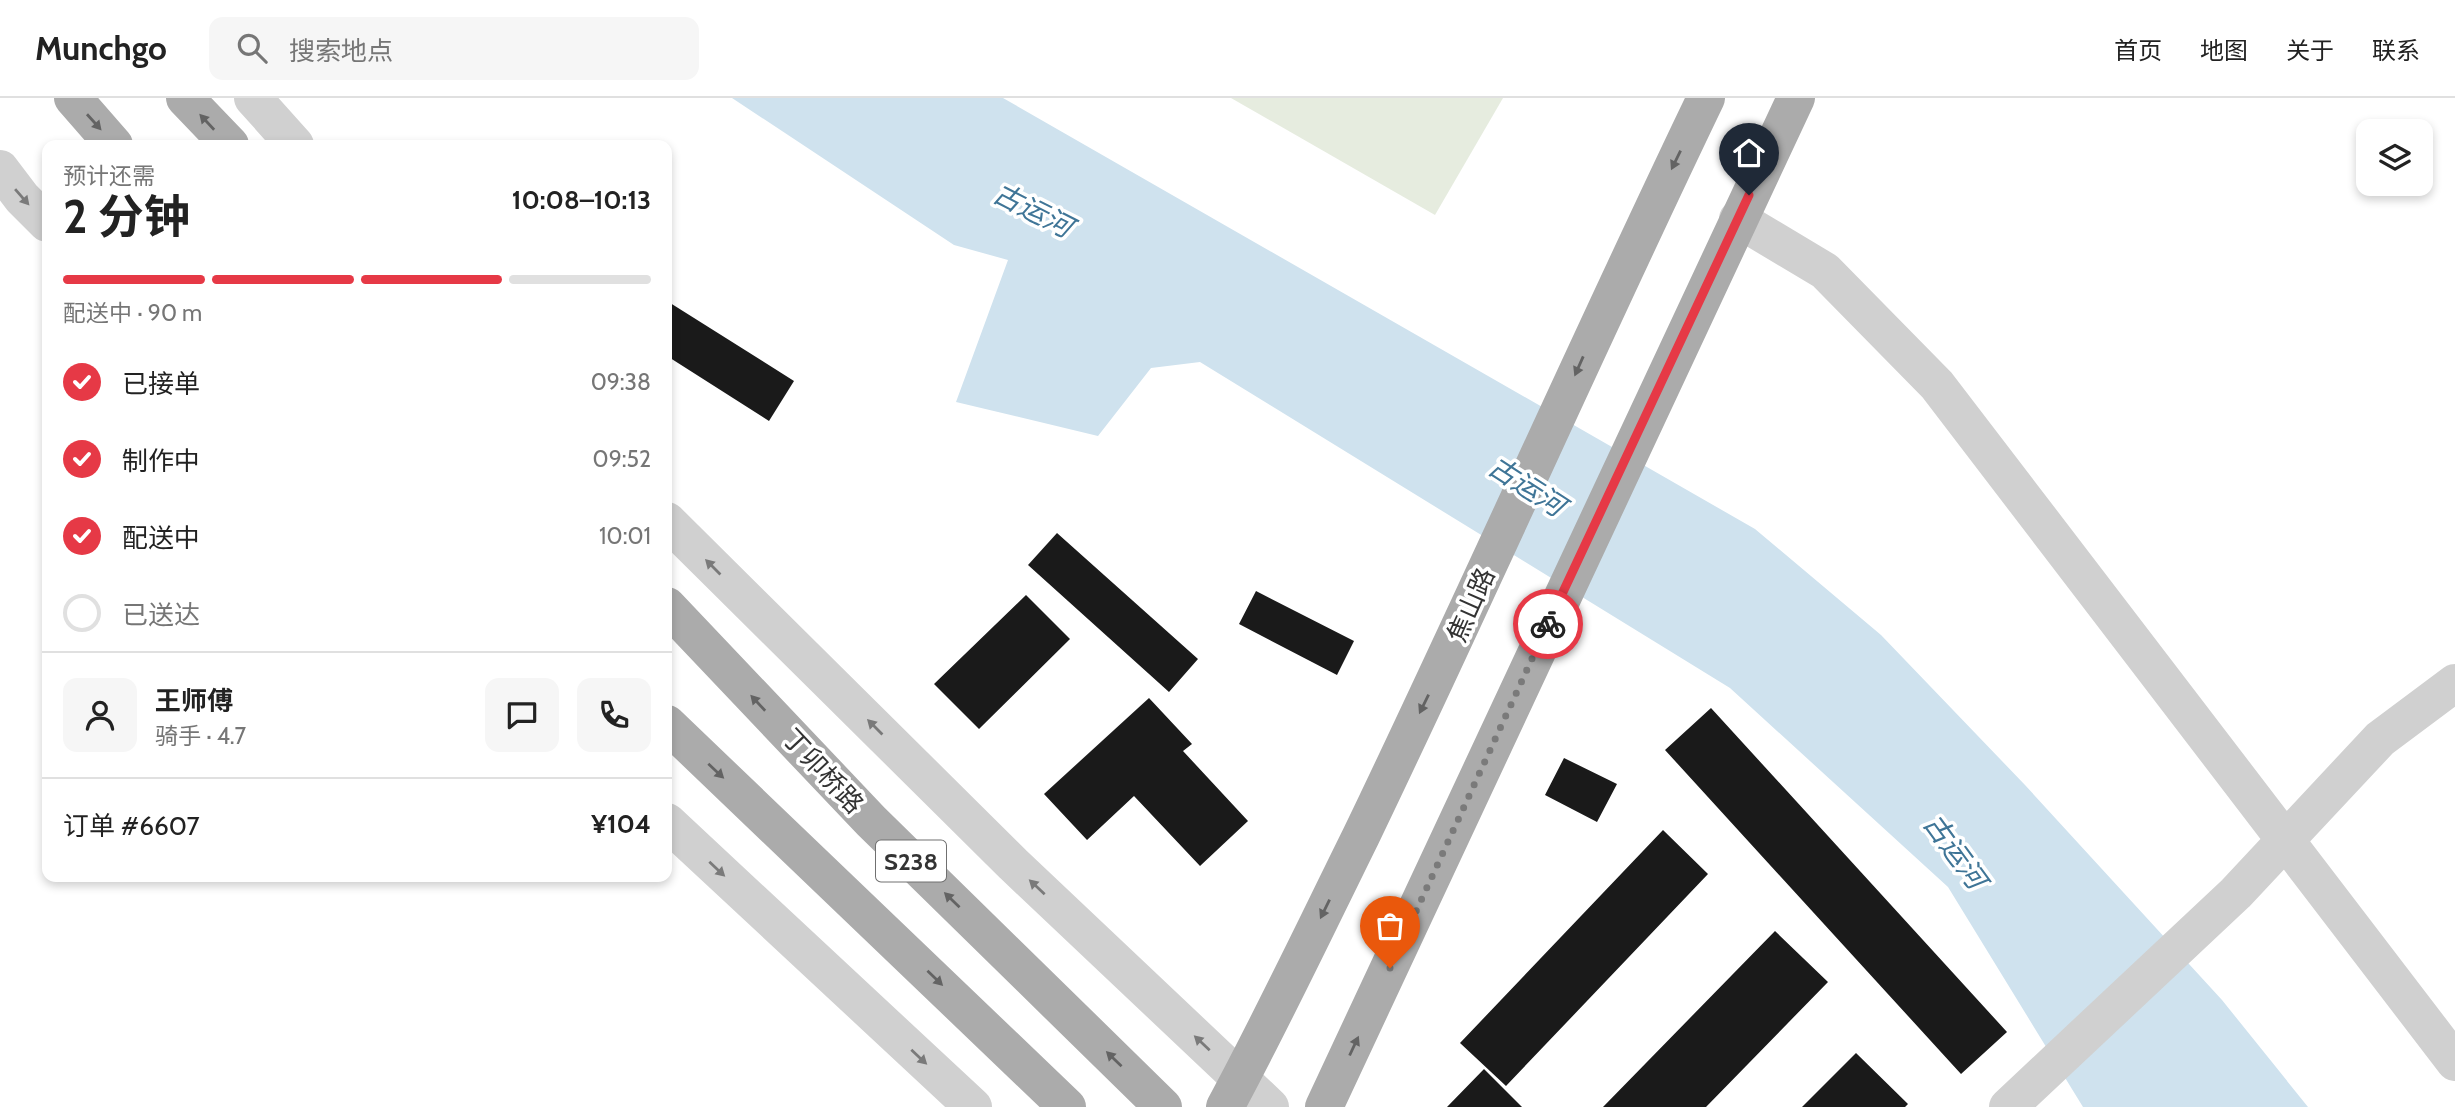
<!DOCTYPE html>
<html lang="zh">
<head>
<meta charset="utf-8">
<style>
	body { margin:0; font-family:Cabin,"Noto Sans SC",sans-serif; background:#f6f6f6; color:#222; height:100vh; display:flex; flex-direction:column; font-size:26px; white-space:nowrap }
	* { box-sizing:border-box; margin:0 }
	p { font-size:23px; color:#767676 }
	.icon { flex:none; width:38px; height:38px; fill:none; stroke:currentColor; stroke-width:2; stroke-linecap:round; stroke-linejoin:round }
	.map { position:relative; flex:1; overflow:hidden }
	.drawer { position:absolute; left:42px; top:42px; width:630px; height:742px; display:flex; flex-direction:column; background:#fff; border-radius:14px; box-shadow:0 4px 10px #0003 }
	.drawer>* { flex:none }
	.fabs { position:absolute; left:2356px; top:21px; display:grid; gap:14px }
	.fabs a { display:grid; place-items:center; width:77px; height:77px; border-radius:14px; background:#fff; box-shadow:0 4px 10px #0003; font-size:35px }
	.pin { position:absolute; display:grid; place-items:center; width:60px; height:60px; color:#fff; margin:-72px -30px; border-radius:50% 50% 50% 0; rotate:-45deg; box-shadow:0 0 7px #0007 }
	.pin .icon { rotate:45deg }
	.courier { position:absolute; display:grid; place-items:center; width:70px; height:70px; margin:-35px; border:5px solid #e63946; border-radius:50%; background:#fff; color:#222; box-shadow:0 2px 9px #0007 }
	.headline em { font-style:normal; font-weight:700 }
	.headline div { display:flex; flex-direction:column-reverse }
	.headline { display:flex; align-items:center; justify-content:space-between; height:119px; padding:0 21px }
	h1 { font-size:46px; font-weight:700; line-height:52px }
	.bar { display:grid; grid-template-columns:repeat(4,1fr); gap:10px 7px; align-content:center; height:84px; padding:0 21px }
	.bar i { height:9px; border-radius:5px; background:#e0e0e0 }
	.bar .active { background:#e63946 }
	.bar p { grid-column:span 4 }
	.line { display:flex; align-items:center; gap:18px; padding:0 21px; border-top:2px solid #e0e0e0 }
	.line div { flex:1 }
	.round { display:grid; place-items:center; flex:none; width:74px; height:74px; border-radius:14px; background:#f6f6f6 }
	ol { padding:0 21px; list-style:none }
	li { display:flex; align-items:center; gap:21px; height:77px }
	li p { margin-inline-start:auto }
	li .icon { padding:7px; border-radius:50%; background:#e63946; color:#fff; stroke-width:4 }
	li:last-child { color:#767676 }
	li i { width:38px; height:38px; border:4px solid #e0e0e0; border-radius:50% }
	header { display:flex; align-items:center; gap:42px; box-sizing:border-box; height:98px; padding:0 35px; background:#fff; border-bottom:2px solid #e0e0e0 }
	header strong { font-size:33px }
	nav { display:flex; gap:38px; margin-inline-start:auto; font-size:24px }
	.search { width:490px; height:63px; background:#f6f6f6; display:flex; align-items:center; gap:18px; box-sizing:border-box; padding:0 24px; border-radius:14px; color:#767676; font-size:26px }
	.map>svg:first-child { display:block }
</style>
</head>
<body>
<header>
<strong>Munchgo</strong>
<div class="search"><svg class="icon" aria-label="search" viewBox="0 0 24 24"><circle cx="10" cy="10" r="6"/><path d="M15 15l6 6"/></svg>搜索地点</div>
<nav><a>首页</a><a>地图</a><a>关于</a><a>联系</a></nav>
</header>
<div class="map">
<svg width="2455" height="1009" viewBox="0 0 2455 1009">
	<rect width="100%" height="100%" fill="#fff"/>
	<!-- green -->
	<path fill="#e6ecdf" d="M1231,0H1503L1435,117Z"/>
	<!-- water -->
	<path fill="#cfe2ee" d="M732,0H1003L1755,431L1881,537L2025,687L2222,902L2308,1009H2083L1948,789L1730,590L1200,264L1151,270L1098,338L956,304L1008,162L954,147Z"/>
	<!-- building -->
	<path fill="#1a1a1a" d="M667,203L794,283L769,323L667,258Z
		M1057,435L1198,561L1169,594L1028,467Z
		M1256,493L1354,543L1337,577L1239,526Z
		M1026,497L1070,541L979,631L934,586Z
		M1149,600L1192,646L1183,653L1248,723L1200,768L1134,698L1087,742L1044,696Z
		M1711,610L2007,934L1961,976L1665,652Z
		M1564,660L1617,686L1597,724L1545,697Z
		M1663,732L1708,776L1506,988L1460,945Z
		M1775,833L1828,884L1706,1009H1603Z
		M1856,955L1908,1006L1905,1009H1802Z
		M1484,971L1522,1009H1447Z"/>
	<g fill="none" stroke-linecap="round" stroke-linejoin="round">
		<!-- minor -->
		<path stroke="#d0d0d0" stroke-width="38" d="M253,0L295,47
			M0,71L22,100L47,125
			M1738,121L1825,173L1937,287L2455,964
			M667,423L1013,766L1270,1009
			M667,724L973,1009
			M2008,1009L2236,795L2380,641L2455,585"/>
		<!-- major -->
		<path stroke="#ababab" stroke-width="38" d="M73,0L114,47
			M185,0L230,47
			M667,508L871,723L1163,1009
			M667,626L1067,1009
			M1225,1009C1273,920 1316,829 1361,738C1479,493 1588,245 1706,0
			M1324,1009L1796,0"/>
	</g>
	<!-- one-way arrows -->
	<defs><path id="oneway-solid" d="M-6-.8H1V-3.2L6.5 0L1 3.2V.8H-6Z" transform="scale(1.75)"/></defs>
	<g fill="#636363">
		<use href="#oneway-solid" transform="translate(94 24) rotate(48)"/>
		<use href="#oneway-solid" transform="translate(207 24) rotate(-133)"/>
		<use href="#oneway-solid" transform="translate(1676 62) rotate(116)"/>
		<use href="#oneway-solid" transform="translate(1579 268) rotate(114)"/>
		<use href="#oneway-solid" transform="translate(758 605) rotate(-133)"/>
		<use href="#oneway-solid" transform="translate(1424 606) rotate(116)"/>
		<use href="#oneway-solid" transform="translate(716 673) rotate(43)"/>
		<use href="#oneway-solid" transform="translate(952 802) rotate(-136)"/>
		<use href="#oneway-solid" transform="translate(1325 811) rotate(116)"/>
		<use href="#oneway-solid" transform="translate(935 880) rotate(44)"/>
		<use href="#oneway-solid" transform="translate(1354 948) rotate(-65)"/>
		<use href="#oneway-solid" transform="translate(1114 961) rotate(-136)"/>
	</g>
	<g fill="#7a7a7a">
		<use href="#oneway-solid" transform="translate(22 99) rotate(49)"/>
		<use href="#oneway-solid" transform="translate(713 469) rotate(-135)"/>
		<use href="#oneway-solid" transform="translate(875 629) rotate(-135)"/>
		<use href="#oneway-solid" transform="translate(717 771) rotate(43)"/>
		<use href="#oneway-solid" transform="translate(1037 789) rotate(-137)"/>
		<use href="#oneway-solid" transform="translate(1202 945) rotate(-137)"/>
		<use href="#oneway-solid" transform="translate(919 959) rotate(43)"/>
	</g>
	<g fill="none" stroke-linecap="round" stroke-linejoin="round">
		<!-- done -->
		<path stroke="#7a7a7a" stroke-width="7" stroke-dasharray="0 12.6" d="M1390,870L1548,526"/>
		<!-- route -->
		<path stroke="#e63946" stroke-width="9" d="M1548,526L1749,97"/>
	</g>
	<g text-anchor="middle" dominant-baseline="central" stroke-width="7" stroke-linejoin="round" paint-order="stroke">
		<!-- shield labels -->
		<rect fill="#fff" stroke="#707070" stroke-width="2" x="876" y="742.5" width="70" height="41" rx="5"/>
		<g font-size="24" font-weight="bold" fill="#333">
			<text x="911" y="763">S238</text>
		</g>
		<!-- street labels -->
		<g font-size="26" fill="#333" stroke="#fff">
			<text transform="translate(1471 507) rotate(-66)">焦山路</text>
			<text transform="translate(823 673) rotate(47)">丁卯桥路</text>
		</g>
		<!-- water labels -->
		<g font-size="28" font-style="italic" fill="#3f7597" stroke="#fff">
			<text transform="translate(1033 112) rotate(27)">古运河</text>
			<text transform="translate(1527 388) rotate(33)">古运河</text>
			<text transform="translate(1955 753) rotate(54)">古运河</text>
		</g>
	</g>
</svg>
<div class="fabs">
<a><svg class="icon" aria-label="layers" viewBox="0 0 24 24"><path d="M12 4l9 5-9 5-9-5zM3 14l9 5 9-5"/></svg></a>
</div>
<div class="pin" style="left:1390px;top:870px;background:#ea580c"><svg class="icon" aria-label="bag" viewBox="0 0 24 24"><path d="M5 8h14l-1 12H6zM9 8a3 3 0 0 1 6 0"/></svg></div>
<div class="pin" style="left:1749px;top:97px;background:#1f2937"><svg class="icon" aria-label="home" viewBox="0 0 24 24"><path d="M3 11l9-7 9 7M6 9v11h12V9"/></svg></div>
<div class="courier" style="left:1548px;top:526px"><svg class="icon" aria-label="bike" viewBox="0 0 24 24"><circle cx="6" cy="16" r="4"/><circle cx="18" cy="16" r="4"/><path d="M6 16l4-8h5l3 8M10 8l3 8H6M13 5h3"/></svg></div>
<section class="drawer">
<div class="headline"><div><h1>2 分钟</h1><p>预计还需</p></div><em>10:08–10:13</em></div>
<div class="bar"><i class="active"></i><i class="active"></i><i class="active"></i><i></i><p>配送中 · 90 m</p></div>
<ol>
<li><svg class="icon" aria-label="check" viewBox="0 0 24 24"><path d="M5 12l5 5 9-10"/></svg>已接单<p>09:38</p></li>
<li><svg class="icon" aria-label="check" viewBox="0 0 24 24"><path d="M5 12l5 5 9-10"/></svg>制作中<p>09:52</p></li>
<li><svg class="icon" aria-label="check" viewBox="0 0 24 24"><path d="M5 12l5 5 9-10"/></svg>配送中<p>10:01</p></li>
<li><i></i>已送达</li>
</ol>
<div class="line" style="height:126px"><a class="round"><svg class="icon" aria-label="person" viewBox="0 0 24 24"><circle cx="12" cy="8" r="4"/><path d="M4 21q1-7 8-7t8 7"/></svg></a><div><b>王师傅</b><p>骑手 · 4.7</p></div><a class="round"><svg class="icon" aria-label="chat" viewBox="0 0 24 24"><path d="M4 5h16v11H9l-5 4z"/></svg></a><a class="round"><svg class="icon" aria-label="phone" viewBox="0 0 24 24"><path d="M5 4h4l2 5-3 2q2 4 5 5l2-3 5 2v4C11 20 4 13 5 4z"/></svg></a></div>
<div class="line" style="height:91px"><div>订单 #6607</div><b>¥104</b></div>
</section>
</div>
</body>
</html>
